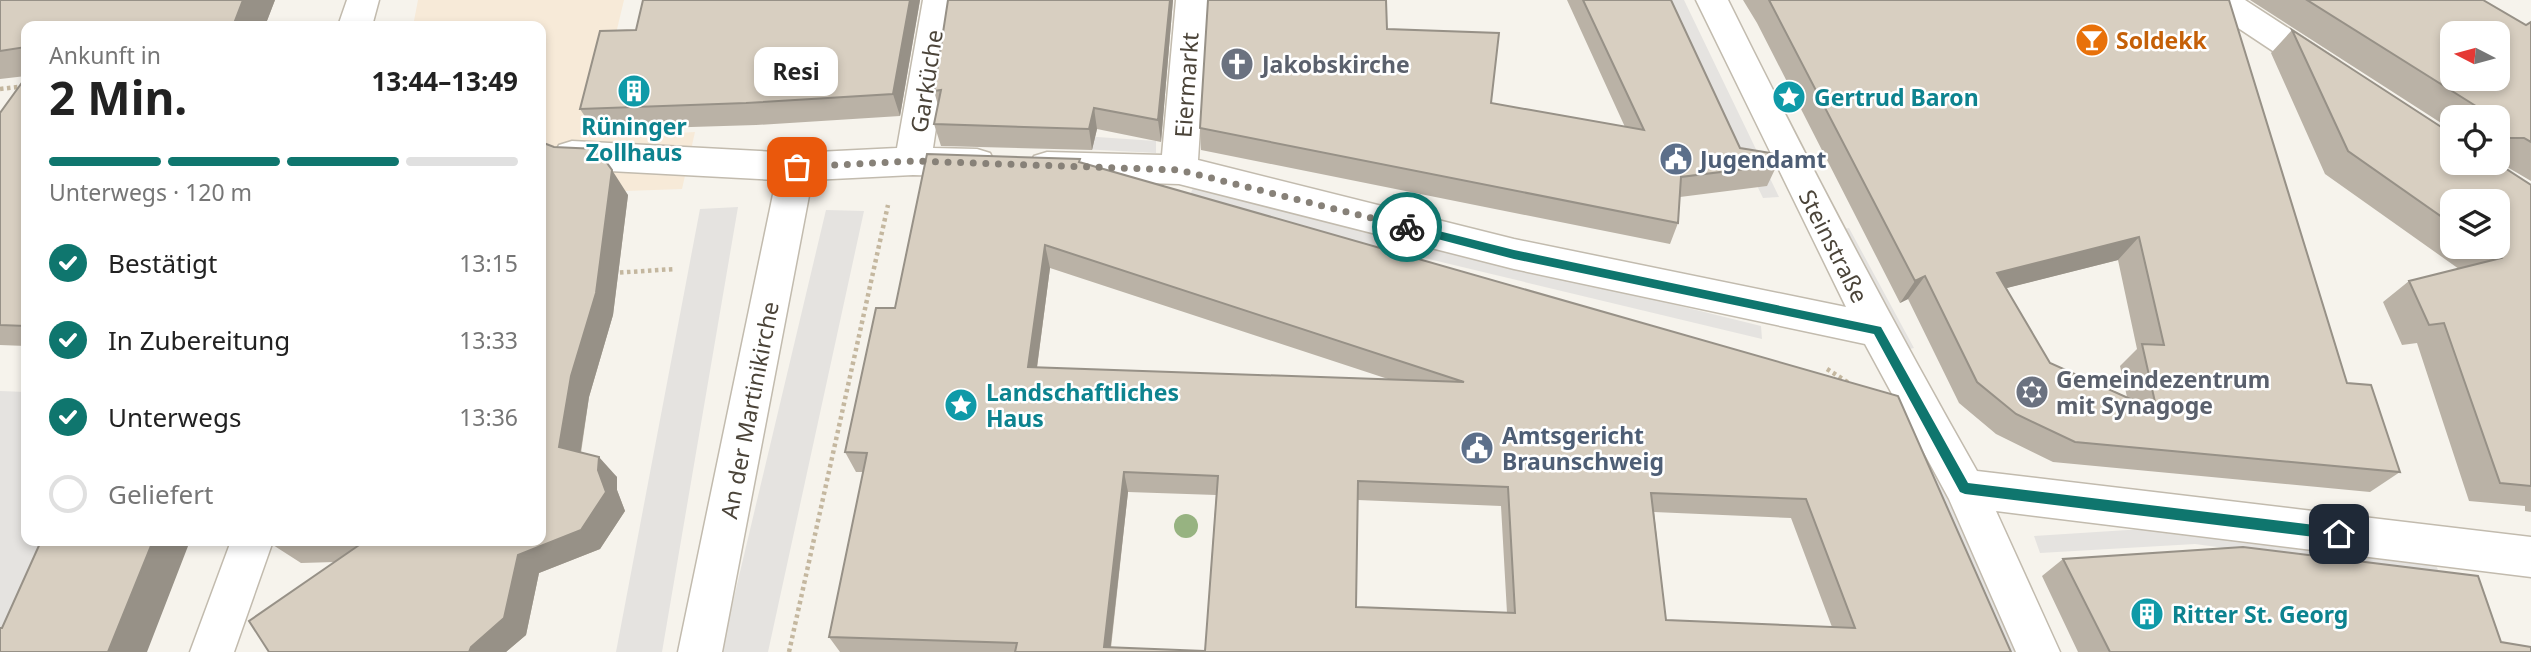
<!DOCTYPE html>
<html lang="de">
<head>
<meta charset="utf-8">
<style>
	body { margin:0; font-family:"Noto Sans",sans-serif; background:#f2f2f2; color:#222; height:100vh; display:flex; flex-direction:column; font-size:26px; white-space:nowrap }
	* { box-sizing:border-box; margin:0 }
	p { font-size:23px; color:#767676 }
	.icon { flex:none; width:38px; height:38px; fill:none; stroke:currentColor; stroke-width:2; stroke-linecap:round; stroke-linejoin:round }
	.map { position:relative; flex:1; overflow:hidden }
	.details { position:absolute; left:21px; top:21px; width:525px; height:525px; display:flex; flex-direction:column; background:#fff; border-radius:14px; box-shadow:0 4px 10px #0003 }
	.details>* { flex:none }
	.needle { width:46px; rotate:276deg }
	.buttons { position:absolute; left:2440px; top:21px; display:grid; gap:14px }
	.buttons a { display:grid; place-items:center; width:70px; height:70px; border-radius:14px; background:#fff; box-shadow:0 4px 10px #0003; font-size:35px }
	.pin { position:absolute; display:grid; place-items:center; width:60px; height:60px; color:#fff; margin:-30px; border-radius:14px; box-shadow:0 4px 10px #0006 }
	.courier { position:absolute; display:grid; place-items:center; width:70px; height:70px; margin:-35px; border:5px solid #0f766e; border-radius:50%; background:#fff; color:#222; box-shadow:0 2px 9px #0007 }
	.bubble { position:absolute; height:49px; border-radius:14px; background:#fff; box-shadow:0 4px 10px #0003; font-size:23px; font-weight:700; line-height:49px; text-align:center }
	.overview em { font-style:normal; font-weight:700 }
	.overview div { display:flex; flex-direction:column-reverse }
	.overview { display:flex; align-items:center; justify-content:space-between; height:119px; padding:0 28px }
	h1 { font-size:46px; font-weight:700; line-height:52px }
	.bar { display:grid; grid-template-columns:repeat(4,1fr); gap:10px 7px; align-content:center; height:84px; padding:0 28px }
	.bar i { height:9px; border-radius:5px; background:#e0e0e0 }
	.bar .on { background:#0f766e }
	.bar p { grid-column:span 4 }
	ol { padding:0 28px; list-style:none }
	li { display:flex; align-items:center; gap:21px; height:77px }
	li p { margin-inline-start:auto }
	li .icon { padding:7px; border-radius:50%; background:#0f766e; color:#fff; stroke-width:4 }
	li:last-child { color:#767676 }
	li i { width:38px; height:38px; border:4px solid #e0e0e0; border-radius:50% }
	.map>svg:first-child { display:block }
</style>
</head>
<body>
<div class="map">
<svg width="2531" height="652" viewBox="0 0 2531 652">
	<rect width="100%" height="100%" fill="#f6f3ec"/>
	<!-- commercial -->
	<path fill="#f7ead8" d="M418,0H624L591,138L695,132L682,189L569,193L541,159V26H413Z"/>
	<!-- parking -->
	<path fill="#e5e3e0" d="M1668,0H1684L1779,197L1763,198Z
		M952,127L1156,141V153L948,142Z
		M1194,186L1761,326L1762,339L1187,201Z
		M738,207L662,652H616L700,209Z
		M826,210L864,211L768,652H721Z
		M1849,228L1914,348L1896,352L1833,231Z
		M0,391L26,392V541H49L0,631Z
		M1907,408L2016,652H1998L1889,410Z
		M2190,526L2434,557L2440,577L2195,544L2040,553L2034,536Z"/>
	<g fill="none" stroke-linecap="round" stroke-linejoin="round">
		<defs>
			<path id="minor" d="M347,0H379L372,26H338Z
				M923,0H955L933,148L977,149L990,153L995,163L990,173L977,177L913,175L812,180L722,652H678L776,180L572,169L559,165L554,155L559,145L572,141L797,153L897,148Z
				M1176,0H1208L1198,160L1514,239L1846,307L1696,0H1728C1807,160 1889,316 1977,471L2531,537V577L1996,511L2060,652H2016L1949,499L1865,344L1514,269L1179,184L1047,180L1034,176L1029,166L1034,156L1047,152L1162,155Z
				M2204,0H2245L2339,61L2344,70L2339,79L2327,83L2315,79L2208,8Z
				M231,541H273L234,652H190Z"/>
		</defs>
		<!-- minor casing -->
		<use href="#minor" stroke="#c2bbae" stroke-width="3"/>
		<!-- path -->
		<path stroke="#c4b79f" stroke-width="4.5" stroke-dasharray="3.5 3.5" stroke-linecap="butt" d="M0,89L26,86
			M613,273L675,269
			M1827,369L1849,383
			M789,652L888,205"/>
		<!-- minor -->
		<use href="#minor" fill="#fff" fill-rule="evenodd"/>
	</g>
	<!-- trees -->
	<circle fill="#97b381" cx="1186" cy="526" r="12"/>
	<!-- wall -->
	<path fill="#bab2a6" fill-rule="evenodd" d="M0,0H275L265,26H26V76L0,79Z
		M920,0L900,116L756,125L594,130L580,109L636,30Z
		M948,0H1173L1161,142L1097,129L1092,150L941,146L934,124L938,105L934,91Z
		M1567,0H1671L1740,148L1777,165L1767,186L1680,197L1678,223L1670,244L1201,150L1200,128L1387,29L1491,103L1625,127Z
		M1743,0H2229L2347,383L2400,472L2370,492L2053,462L1996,434L1959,403L1908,299L1900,303L1757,23ZM2118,260L2137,349L2120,366L2127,397L2050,363L2006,288Z
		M2250,0H2483L2526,25L2531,22V181L2497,161V117H2452V130Z
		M2292,30L2531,185V512L2525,511V506L2469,501L2417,343L2402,345L2383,302L2409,281L2459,269L2325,174L2271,53ZM2452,201L2497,247H2452Z
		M26,77V346L0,345V113Z
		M541,141L542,143L628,195L613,315L589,397L581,453L617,477V490L625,511L600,549L539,573L526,635L506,652H269L335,562L301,563L273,545L275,541H541Z
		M1080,159V162L1898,396L2011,652H840L829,637L863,472H856L845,452L895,308ZM1050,268L1388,379L1037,368ZM1128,492L1216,495L1205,651L1111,648ZM1358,500L1501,506L1507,613L1356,607ZM1654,512L1791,518L1832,627L1666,620Z
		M2063,559L2501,642L2531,652H2078L2042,576Z"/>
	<!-- shaded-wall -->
	<path fill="#979187" d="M243,0H275L265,26H233Z
		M910,0H920L900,116L893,94Z
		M1170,0H1173L1161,142L1158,120Z
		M1094,108L1097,129L1092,150L1089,129Z
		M612,170L628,195L613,315L589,397L578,468L559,447L571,376Z
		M2139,237L2118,260L1979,295L1997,273Z
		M1045,245L1050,268L1034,389L1028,367Z
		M1925,276L1908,299L1900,303L1915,281Z
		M599,457L617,477V490L625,511L600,549L539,573L526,635L506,652H469L471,647L518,555L598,470Z
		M1124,472L1128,492L1110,652L1104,647Z
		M153,541H190L147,652H108Z"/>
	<!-- building -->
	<path fill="#d8cfc1" stroke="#979187" stroke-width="2" fill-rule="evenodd" d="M0,0H243L233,26H26V47L0,51Z
		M643,0H910L893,94L746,103L580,109L600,31L636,30Z
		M948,0H1170L1158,120L1094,108L1089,129L934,124L941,90L934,91Z
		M1208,0H1386L1387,29L1499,33L1491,103L1644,130L1583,0H1671L1740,148L1777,154V165L1681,177L1678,223L1200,128Z
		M1769,0H2229L2347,383L2371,385L2400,472L2075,442L2016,414L1977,382L1925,276L1915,281ZM2139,237L2164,345L2142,344L2157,411L2050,363L1997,273Z
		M2307,0H2483L2526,25L2531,22V142L2524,138H2497V117H2479V108ZM2452,33H2497V79H2452Z
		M2292,30L2452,134V163H2497L2531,185V486L2500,483L2444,323L2429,325L2409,281L2501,258L2485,247H2497V201H2452V224L2348,151Z
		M26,77V326L0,325V113Z
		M541,142L554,147L597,149L612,170L596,293L571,376L559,447L599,457L598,470L606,492L581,530L518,555L504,618L471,647L469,652H269L249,621L365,541L273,545L275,541H541Z
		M927,154L1080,159L1079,162L1898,396L2011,652H1015L1017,643L829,637L867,453L845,452L876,308H895ZM1045,245L1464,382L1028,367ZM1124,472L1218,476L1205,651L1104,647ZM1358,481L1508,487L1515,613L1356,607ZM1651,493L1806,499L1855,628L1666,620Z
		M41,541H153L108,652H0V628H2Z
		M2243,547L2478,576L2501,642L2531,647V652H2110L2063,559Z"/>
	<!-- route -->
	<path fill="#0f766e" d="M1407,223L1514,250L1881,327L1968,483L2339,528L2345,534L2339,540L1965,494L1960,492L1874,334L1514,259L1403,230L1402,227Z"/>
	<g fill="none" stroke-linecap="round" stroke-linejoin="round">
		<!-- done -->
		<path stroke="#878178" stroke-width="7" stroke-dasharray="0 12.6" d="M797,167L913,161L1179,170L1407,227"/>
	</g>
	<!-- icons -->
	<defs>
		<symbol id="bar-disc" viewBox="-11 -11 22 22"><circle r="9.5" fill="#e8710a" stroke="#fff"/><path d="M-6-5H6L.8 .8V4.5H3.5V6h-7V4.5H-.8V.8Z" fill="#fff"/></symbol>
		<symbol id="church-disc" viewBox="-11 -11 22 22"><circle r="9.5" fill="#6b7280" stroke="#fff"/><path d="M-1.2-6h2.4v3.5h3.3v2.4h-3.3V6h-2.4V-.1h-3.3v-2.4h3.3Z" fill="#fff"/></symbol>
		<symbol id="building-disc" viewBox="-11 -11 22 22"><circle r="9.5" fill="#0f9aa8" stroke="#fff"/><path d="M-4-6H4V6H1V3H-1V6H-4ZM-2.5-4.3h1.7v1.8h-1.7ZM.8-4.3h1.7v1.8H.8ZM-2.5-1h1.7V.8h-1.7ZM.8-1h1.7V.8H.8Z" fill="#fff"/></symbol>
		<symbol id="sight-disc" viewBox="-11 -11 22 22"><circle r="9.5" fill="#0f9aa8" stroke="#fff"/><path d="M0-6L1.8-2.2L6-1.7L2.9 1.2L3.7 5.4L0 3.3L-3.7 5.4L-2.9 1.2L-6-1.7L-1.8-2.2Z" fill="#fff"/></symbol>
		<symbol id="civic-disc" viewBox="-11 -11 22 22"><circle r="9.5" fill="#5c6f8a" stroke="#fff"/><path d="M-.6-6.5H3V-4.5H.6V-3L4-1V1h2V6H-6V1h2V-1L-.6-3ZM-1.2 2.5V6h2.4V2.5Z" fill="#fff"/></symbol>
		<symbol id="synagogue-disc" viewBox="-11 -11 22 22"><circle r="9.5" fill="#6b7280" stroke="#fff"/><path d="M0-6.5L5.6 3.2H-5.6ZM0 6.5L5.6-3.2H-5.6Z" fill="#fff"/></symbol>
	</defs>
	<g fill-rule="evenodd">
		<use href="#bar-disc" x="2073" y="21" width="38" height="38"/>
		<use href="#church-disc" x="1218" y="45" width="38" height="38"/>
		<use href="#building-disc" x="615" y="72" width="38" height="38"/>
		<use href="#sight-disc" x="1770" y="78" width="38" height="38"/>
		<use href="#civic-disc" x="1657" y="140" width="38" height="38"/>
		<use href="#synagogue-disc" x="2013" y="373" width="38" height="38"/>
		<use href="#sight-disc" x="942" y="386" width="38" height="38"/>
		<use href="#civic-disc" x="1458" y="429" width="38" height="38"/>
		<use href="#building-disc" x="2128" y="595" width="38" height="38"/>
	</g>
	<g text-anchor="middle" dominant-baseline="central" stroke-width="5" stroke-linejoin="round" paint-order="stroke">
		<!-- food labels -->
		<g font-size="23" font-weight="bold" fill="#c56008" stroke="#fff" text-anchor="start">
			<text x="2116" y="40">Soldekk</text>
		</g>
		<!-- worship labels -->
		<g font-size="23" font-weight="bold" fill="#5b616d" stroke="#fff" text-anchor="start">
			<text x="1262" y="64">Jakobskirche</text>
			<text x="2056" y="379">Gemeindezentrum<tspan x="2056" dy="26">mit Synagoge</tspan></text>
		</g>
		<!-- street labels -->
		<g font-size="23" fill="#4b4439" stroke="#fff">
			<text transform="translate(926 81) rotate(-81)">Garküche</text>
			<text transform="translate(1186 85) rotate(-86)">Eiermarkt</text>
			<text transform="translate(1834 246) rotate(63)">Steinstraße</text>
			<text transform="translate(749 410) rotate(-79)">An der Martinikirche</text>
		</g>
		<!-- culture labels -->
		<g font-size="23" font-weight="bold" fill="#0d838f" stroke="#fff" text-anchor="start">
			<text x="1814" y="97">Gertrud Baron</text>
			<text x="634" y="126" text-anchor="middle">Rüninger<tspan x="634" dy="26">Zollhaus</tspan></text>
			<text x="986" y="392">Landschaftliches<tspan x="986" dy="26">Haus</tspan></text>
			<text x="2172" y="614">Ritter St. Georg</text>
		</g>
		<!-- service labels -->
		<g font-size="23" font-weight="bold" fill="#4e5e75" stroke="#fff" text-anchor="start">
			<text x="1700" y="159">Jugendamt</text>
			<text x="1502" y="435">Amtsgericht<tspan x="1502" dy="26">Braunschweig</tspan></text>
		</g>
	</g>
</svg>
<div class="buttons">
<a><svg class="needle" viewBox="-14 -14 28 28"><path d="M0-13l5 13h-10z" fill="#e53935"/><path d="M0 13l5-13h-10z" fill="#767676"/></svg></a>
<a><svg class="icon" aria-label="locate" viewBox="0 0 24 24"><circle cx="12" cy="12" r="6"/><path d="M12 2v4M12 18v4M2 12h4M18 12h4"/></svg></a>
<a><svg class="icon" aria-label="layers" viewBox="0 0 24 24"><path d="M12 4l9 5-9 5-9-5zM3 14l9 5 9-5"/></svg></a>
</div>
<div class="pin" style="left:797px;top:167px;background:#ea580c"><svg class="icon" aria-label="bag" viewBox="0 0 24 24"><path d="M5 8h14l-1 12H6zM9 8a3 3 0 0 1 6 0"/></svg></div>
<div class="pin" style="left:2339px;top:534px;background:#1f2937"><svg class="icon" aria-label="home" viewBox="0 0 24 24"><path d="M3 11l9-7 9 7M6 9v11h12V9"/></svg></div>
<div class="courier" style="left:1407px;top:227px"><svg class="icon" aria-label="bike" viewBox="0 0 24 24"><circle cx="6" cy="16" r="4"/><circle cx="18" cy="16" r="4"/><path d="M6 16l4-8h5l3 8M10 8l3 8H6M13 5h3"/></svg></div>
<div class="bubble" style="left:754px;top:47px;width:84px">Resi</div>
<section class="details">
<div class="overview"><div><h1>2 Min.</h1><p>Ankunft in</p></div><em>13:44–13:49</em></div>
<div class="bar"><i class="on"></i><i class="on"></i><i class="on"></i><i></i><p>Unterwegs · 120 m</p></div>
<ol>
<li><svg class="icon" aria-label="check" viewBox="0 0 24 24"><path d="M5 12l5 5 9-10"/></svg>Bestätigt<p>13:15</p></li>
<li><svg class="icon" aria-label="check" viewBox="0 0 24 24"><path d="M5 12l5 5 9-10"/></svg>In Zubereitung<p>13:33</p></li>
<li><svg class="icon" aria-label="check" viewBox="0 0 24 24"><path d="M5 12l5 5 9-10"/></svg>Unterwegs<p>13:36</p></li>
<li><i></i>Geliefert</li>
</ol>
</section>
</div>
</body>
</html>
